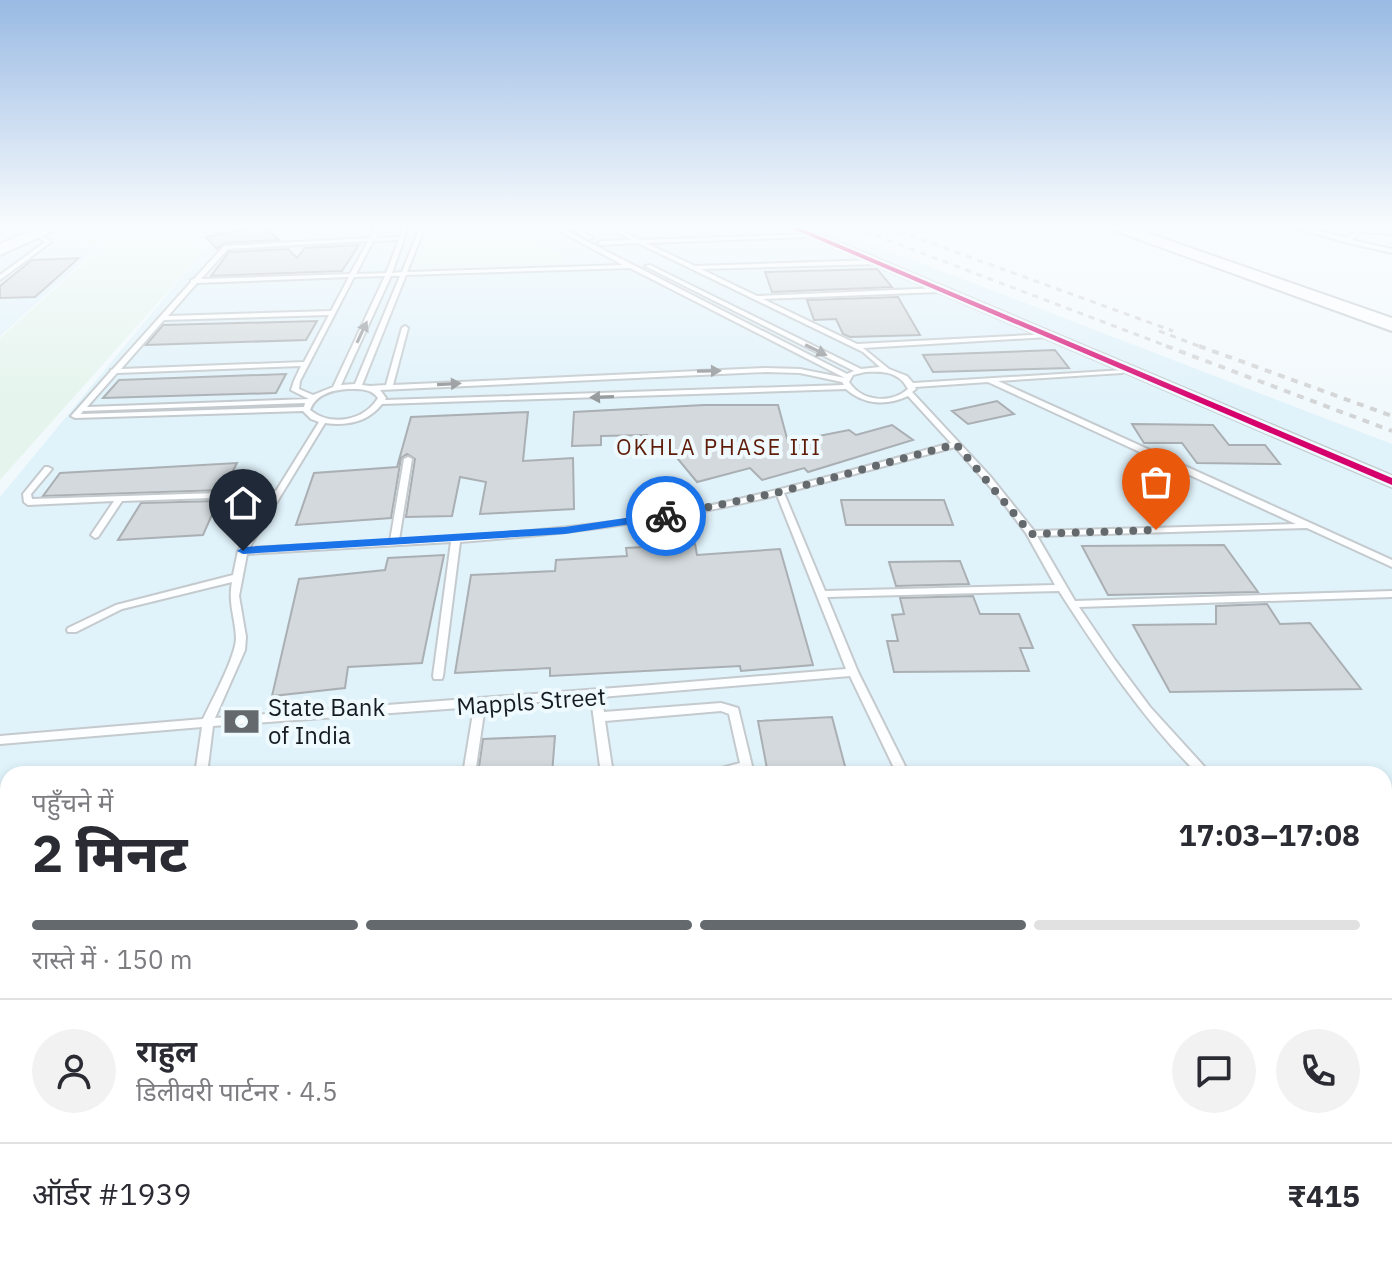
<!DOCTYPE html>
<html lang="hi">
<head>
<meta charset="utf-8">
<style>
	body { margin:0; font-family:"IBM Plex Sans","Noto Sans Devanagari",sans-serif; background:#f2f2f3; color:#2b2b33; height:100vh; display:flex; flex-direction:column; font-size:30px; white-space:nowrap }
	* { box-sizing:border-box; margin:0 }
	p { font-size:26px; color:#7c7c81 }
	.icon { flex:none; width:44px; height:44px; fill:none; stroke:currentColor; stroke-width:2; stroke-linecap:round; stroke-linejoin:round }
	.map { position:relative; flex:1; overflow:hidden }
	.side { position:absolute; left:0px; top:766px; width:1392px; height:498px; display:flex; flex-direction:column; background:#fff; border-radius:24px 24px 0 0; box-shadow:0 4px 12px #0003 }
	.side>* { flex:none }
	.pin { position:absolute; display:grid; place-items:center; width:68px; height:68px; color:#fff; margin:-82px -34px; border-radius:50% 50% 50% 0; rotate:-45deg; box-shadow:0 0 8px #0007 }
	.pin .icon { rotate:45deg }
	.courier { position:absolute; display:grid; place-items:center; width:80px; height:80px; margin:-40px; border:6px solid #1a73e8; border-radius:50%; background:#fff; color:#222; box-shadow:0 2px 10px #0007 }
	.summary em { font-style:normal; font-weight:800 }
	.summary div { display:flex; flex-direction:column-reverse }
	.summary { display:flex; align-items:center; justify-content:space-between; height:136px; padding:0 32px }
	h1 { font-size:52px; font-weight:800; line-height:60px }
	.bar { display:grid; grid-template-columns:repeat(4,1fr); gap:12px 8px; align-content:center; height:96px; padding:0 32px }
	.bar i { height:10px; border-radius:6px; background:#e1e1e2 }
	.bar .current { background:#63696c }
	.bar p { grid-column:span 4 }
	.line { display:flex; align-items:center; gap:20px; padding:0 32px; border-top:2px solid #e1e1e2 }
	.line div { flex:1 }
	.round { display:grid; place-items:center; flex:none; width:84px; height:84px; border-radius:42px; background:#f2f2f3 }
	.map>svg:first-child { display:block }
</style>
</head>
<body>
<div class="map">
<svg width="1392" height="1263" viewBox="0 0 1392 1263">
	<rect width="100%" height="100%" fill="#f2f9fc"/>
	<!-- built -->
	<path fill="#e0f2fa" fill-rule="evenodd" d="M299,227H827L1392,444V1263H0V497L208,245ZM8,774H1384V1256H8Z
		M87,235L80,245L103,244L0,336V255L48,236Z"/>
	<!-- green -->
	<path fill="#e5f4ed" d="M75,227H187L201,254L0,480V338L104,245L83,244L91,234L51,235Z
		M426,227H513L565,256L564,263L552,267L417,271L408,267Z"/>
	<!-- building -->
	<path fill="#d3d9dd" stroke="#aaafb3" stroke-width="2" d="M253,227H265L279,240L224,243L217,249L206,237Z
		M359,245L342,271L211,276L229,252L288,249L297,258L305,248Z
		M79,258L35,297L0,298V286L32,260Z
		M877,269L892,287L772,292L765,272Z
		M898,297L920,335L850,337L843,334L836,319L814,320L807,300Z
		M317,321L306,340L146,345L163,325Z
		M1055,350L1069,368L933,372L923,355Z
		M286,374L276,393L103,398L119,380Z
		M997,401L1014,414L968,424L952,411Z
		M704,405H778L788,442L849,430L856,435L892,425L913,440L808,472L804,468L762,480L750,468L697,482L664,442L648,443L647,435L601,436V445L572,446L574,412Z
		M528,412L523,461L573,458L574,509L480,514L486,482L460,477L452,516L406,517L415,459L407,454L401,458L391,518L296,525L314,473L397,467L411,417Z
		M1132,424L1213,425L1229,445H1265L1280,464L1197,463L1182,443H1144Z
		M237,463L223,490L43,496L60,473Z
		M841,500H944L953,525H846Z
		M218,501L203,535L118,540L141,503Z
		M695,544L697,555L780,549L813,665L741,671L740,666L550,676V668L455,673L471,575L555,571L556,560L627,556L626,548Z
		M1224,545L1258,592L1108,595L1082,546Z
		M444,555L422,663L348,667L345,688L272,696L299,579L385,570L388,558Z
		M960,561L969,584L896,586L889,562Z
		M973,596L980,614H1019L1033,648H1020L1029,671L894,672L887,641H898L892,615L904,614L900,598Z
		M1267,604L1280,624L1310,623L1361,689L1170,692L1133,625L1216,624V606Z
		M832,717L847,774H768L758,721Z
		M555,736L552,774H478L483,739Z"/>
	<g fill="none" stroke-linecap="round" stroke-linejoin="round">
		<defs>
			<path id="service" d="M0,227H6L0,231Z
				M375,227H380L375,238L400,237L403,227H408L392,273L402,272L420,227H425L407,272L623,265L552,227H559L847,374L854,371L645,266L650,265L861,369L880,367L863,352L638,243L601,245L598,243L601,241L632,240L607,227H614L640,240L812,234V236L810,237L646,243L695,266L876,260L879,262L876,264L701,269L757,296L940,288L943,290L940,292L763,299L857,344L1050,334L1051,335L1048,337L863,348L889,369L907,376L913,383L1124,370V372L1122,373L998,381L1392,560V567L1307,528L1037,536L1075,601L1392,591V597L1079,607L1115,660L1150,707L1211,774H1198C1143,719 1101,656 1059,591L827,597L858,672L909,774H897L850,676L601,697L604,712L721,703L738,708L752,766L750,769L733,774H708L710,771L740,763L729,714L721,711L605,721L613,774H601L591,698L485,706L475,774H463L474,707L213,726L207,774H195L202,727L0,744V736L203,719C212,700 236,656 236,638C235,616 228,604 232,582L122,609L76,632H68L67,630L68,628L116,605L233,575L238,551L273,496L122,501L98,537L95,538L91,535L114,501L28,505L24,502L23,494L45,467H48L52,469L31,494L32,499L276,491L319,422L311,419L303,411L75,418L71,416L110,372L111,370L113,369L191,282V280L194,279L224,246L370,238ZM399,240L386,273L356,274L373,241ZM368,241L350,274L201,279L228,249ZM630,268L845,378L800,369L766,368L393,385L408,328L405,326L402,328L386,385L370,386L362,385L406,275ZM385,276L333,387L313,395L299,389L300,381L354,277ZM391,276H400L355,384L341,385ZM349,277L331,311L168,316L197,283ZM329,315L304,362L121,369L164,320ZM301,366L294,381L291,390L309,399L87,407L117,373ZM766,372L800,373L842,382L844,385L385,400L386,398L380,390ZM865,372C882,371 899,371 908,389C891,404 862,402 849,382L853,375ZM988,382L1296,524L1034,531L990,476L912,392L916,389L915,387ZM348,389C359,389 371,388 378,398C364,421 331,427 310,410C316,394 332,390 348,389ZM846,389C864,405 887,406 908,396L951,443C855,469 759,498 660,515C574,529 486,535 399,540L412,459L408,457L404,459L390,541L249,548L325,423C347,426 368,422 382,404ZM305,403L304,407L81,414L83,411ZM955,447L999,497L1026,533L1055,585L825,591L784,493ZM777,495L846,669L640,686L215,718L245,650L246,637L239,596L247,554L451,542L433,676L434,679H442L443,676L460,542C567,534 673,521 777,495Z
				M569,227H575L593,238L588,239Z
				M1292,227H1302L1347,238L1359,228L1392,230V234L1360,232L1352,240L1392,249V253L1345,242Z
				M35,233H39L51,242L0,280V275L45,242L35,235Z
				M8,853V865L0,866V854Z
				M1384,930L1392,934V949L1384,945Z
				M0,1016H8V1030H0Z
				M8,1218V1236L0,1237V1219Z
				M220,1256H238V1263H220Z
				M724,1256H742L744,1263H726Z
				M877,1256H900L896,1263H873Z"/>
			<path id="minor" d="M787,227H802L1392,476V487Z"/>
			<path id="tertiary" d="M1141,227H1154L1146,233Z"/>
			<path id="primary" d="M41,227H62L0,255V244Z"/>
			<path id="trunk" d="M1105,227H1130L1392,318V331Z"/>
		</defs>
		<!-- service casing -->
		<use href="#service" stroke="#c4cacd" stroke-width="4"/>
		<!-- minor casing -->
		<use href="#minor" stroke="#c4cacd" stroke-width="4"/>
		<!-- tertiary casing -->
		<use href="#tertiary" stroke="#c4cacd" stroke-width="4"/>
		<!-- primary casing -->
		<use href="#primary" stroke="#c4cacd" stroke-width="4"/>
		<!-- trunk casing -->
		<use href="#trunk" stroke="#c4cacd" stroke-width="4"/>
		<!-- service -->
		<use href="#service" fill="#fdfeff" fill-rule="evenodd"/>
		<!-- minor -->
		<use href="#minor" fill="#fdfeff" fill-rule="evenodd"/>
		<!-- tertiary -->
		<use href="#tertiary" fill="#fdfeff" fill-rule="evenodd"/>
		<!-- primary -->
		<use href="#primary" fill="#fdfeff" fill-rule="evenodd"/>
		<!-- trunk -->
		<use href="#trunk" fill="#fdfeff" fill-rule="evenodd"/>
		<!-- rail-far1 -->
		<path stroke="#d3d4d5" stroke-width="3" stroke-dasharray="6 6" stroke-linecap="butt" d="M853,227L1172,348
			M887,227L1173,331
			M1159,331L1204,348"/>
		<!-- rail -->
		<path stroke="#d3d4d5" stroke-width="4" stroke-dasharray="7 7" stroke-linecap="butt" d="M1166,346L1392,431
			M1199,346L1392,416"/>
		<defs>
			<path id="cycleway" d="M789,227H798L1392,478V485Z"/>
		</defs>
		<!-- cycleway casing -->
		<use href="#cycleway" stroke="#effaff" stroke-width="5"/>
		<!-- cycleway -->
		<use href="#cycleway" fill="#d6006c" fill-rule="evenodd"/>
	</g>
	<!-- one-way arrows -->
	<defs><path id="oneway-solid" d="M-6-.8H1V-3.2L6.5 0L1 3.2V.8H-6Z" transform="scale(2)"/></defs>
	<g fill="#95989a">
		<use href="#oneway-solid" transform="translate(362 332) rotate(-65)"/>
		<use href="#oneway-solid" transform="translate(816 350) rotate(26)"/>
		<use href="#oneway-solid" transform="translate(709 371) rotate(-1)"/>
		<use href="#oneway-solid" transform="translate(449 384) rotate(-3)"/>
		<use href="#oneway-solid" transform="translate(602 397) rotate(178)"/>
	</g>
	<!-- sky -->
	<linearGradient id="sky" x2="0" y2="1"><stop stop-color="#99bae3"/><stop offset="0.56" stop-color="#f9fcfe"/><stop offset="1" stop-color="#f9fcfe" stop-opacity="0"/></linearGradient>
	<rect width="1392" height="404" fill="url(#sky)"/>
	<!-- route -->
	<path fill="#1a73e8" d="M666,512L670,518L565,534L243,554L237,551L243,547L565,527Z"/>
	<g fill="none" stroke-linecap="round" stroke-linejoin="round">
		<!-- done -->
		<path stroke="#63696c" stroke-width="8" stroke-dasharray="0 14.4" d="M666,516L780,492L956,444L1031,534L1156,530"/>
	</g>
	<!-- icons -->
	<defs>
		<symbol id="bank-bare" viewBox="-9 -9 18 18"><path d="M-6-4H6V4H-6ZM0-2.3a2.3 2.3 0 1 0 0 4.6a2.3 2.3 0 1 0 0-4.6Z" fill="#63696c" stroke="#effaff" stroke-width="2.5" paint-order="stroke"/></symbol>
	</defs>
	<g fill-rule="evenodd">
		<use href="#bank-bare" x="216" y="696" width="51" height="51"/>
	</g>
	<g text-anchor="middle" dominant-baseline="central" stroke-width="8" stroke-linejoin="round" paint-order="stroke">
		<!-- far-neighbourhood labels -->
		<g font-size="22" letter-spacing="2" fill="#5e1c09" stroke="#effaff">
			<text x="719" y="446">OKHLA PHASE III</text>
		</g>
		<!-- street labels -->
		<g font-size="24" fill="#161c1f" stroke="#effaff">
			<text transform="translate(531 701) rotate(-4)">Mappls Street</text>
		</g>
		<!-- poi labels -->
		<g font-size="24" fill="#161c1f" stroke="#effaff" text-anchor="start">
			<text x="268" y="707">State Bank<tspan x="268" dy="28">of India</tspan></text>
		</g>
	</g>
</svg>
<div class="pin" style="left:1156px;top:530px;background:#ea580c"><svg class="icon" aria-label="bag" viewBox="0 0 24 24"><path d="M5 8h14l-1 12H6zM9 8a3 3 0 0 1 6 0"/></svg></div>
<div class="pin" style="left:243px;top:551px;background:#1f2937"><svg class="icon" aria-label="home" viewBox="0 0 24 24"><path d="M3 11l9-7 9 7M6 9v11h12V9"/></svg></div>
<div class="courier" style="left:666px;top:516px"><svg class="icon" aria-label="bike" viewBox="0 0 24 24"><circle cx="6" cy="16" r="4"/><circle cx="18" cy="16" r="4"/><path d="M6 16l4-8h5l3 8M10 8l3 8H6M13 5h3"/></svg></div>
<section class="side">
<div class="summary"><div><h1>2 मिनट</h1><p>पहुँचने में</p></div><em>17:03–17:08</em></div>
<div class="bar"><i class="current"></i><i class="current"></i><i class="current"></i><i></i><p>रास्ते में · 150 m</p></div>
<div class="line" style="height:144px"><a class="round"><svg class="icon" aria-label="person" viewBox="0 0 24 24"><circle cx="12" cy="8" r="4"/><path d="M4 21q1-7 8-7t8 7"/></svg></a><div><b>राहुल</b><p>डिलीवरी पार्टनर · 4.5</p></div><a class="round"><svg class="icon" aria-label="chat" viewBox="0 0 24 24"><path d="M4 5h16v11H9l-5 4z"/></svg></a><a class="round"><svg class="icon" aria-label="phone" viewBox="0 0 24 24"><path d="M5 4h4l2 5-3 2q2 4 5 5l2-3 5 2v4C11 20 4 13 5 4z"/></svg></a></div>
<div class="line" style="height:104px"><div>ऑर्डर #1939</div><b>₹415</b></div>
</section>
</div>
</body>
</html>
